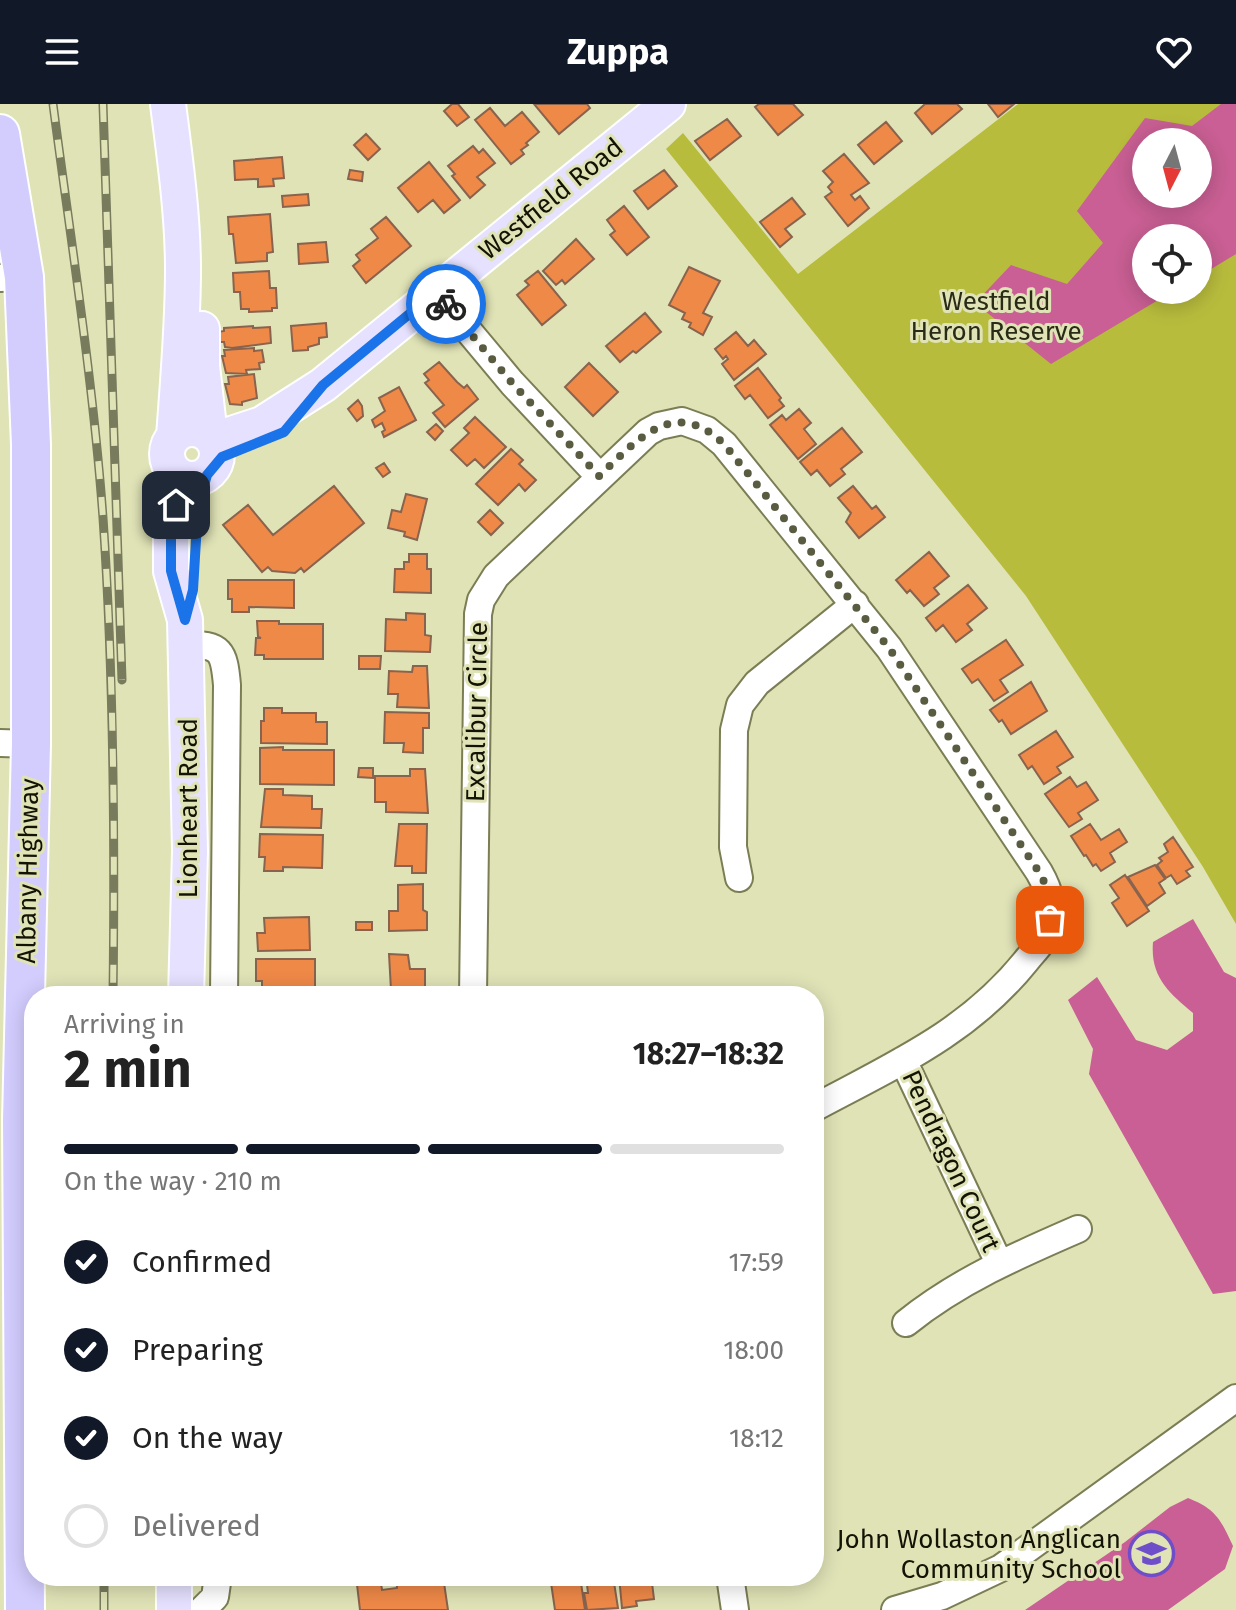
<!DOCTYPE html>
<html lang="en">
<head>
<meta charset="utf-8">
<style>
	body { margin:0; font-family:"Fira Sans",sans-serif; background:#f6f6f6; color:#222; height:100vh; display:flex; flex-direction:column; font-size:30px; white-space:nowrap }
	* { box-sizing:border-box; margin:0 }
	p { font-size:26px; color:#767676 }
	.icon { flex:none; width:44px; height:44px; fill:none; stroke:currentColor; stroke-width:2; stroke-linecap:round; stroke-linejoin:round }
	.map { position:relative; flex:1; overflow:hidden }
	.panel { position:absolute; left:24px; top:882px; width:800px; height:600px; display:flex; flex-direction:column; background:#fff; border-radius:32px; box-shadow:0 4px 20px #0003 }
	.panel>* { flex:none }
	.needle { width:52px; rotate:186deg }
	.controls { position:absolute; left:1132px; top:24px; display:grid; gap:16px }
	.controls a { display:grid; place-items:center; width:80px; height:80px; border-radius:50%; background:#fff; box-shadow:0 4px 20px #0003; font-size:40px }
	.pin { position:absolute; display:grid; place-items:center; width:68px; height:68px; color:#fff; margin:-34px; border-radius:16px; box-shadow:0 4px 12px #0006 }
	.courier { position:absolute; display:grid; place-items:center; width:80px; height:80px; margin:-40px; border:6px solid #1a73e8; border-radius:50%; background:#fff; color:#222; box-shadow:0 2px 10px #0007 }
	.headline em { font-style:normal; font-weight:700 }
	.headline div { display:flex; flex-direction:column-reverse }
	.headline { display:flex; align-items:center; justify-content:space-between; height:136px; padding:0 40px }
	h1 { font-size:52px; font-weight:700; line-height:60px }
	.bar { display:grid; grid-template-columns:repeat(4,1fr); gap:12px 8px; align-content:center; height:96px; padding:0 40px }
	.bar i { height:10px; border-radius:6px; background:#e0e0e0 }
	.bar .selected { background:#111827 }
	.bar p { grid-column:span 4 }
	ol { padding:0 40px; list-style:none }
	li { display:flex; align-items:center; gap:24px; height:88px }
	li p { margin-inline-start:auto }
	li .icon { padding:8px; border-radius:50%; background:#111827; color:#fff; stroke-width:4 }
	li:last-child { color:#767676 }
	li i { width:44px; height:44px; border:4px solid #e0e0e0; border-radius:50% }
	header { display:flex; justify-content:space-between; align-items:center; height:104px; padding:0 40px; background:#111827; color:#fff; font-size:36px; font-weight:700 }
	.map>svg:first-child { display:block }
</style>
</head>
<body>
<header><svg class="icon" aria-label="menu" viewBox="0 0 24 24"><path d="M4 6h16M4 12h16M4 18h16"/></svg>Zuppa<svg class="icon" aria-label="heart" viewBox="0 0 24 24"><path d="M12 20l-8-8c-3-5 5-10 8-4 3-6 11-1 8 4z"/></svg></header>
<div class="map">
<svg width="1236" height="1506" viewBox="0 0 1236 1506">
	<rect width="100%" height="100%" fill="#e0e3b6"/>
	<!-- green -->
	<path fill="#b8bc3d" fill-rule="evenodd" d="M1018,0H1236V820L1203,763L1026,492L666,45L683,29L798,170ZM1146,38H1198V90H1146ZM1146,134H1198V186H1146Z"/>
	<!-- water -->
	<path fill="#c95f94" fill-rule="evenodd" d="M1221,0H1236V150L1198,173V134H1146V186H1175L1051,260L975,199L1011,161L1067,180L1103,139L1077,107L1145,14L1192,22ZM1198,38V90H1146V38Z
		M1193,815L1224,868L1236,874V1187L1213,1190L1089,970L1093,945L1068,896L1097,873L1136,936L1167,946L1193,927V909C1169,889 1150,873 1153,838Z
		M1188,1394C1216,1405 1221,1416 1233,1442L1225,1465L1168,1506H1025L1125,1438L1170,1403Z"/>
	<!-- building -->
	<path fill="#ef8948" stroke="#89634d" stroke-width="2" d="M452,0H458L469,13L457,22L444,7Z
		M534,0H587L590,4L559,30Z
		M759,0H793L803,11L778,31L755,3Z
		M925,0H957L962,5L932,30L915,9Z
		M988,0H1014L998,13Z
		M490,4L505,22L522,8L539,28L526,39L528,41L521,46L524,50L511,60L475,16Z
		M727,15L741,32L710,56L695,37Z
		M886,18L902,37L874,60L858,41Z
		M366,30L380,45L368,56L354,41Z
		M473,42L479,49L483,45L495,59L477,73L485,81L470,94L452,72L455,70L448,62Z
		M844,50L869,79L851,91L855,96L860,92L869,104L848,122L825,93L832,88L828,83L833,78L823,67Z
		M282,53L284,74L273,75L274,82L258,83V75L235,76L234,57Z
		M429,58L460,96L444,109L433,96L418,108L398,84Z
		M350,66L363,68L362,77L348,75Z
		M664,66L677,82L648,105L634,87Z
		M308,90L309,101L283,103L282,92Z
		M792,94L805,110L785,125L792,133L780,143L760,118Z
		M624,102L649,133L627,151L610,131L615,127L607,116Z
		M270,110L273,148L267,149V157L236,159L233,130H229L228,113Z
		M386,113L411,142L366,179L353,162L360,156L356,151L378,134L371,125Z
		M576,135L594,155L565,180L562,176L556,181L543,167Z
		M326,138L328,158L299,160L298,140Z
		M689,163L720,177L703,209L712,213L703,231L689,223L691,219L682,215L685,209L669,201Z
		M269,167L270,184H276L277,204H272V207L249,208V205H241L240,188H234L233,169Z
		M538,167L566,201L542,221L517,191L529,181L525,177Z
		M645,209L661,228L636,249L633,247L620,258L606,242Z
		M326,219L327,233L319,234V240L308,243V246L293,247L291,222Z
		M253,222V224L270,223L271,239L232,244L225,243L224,238H219L218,228L224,227V224Z
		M736,228L748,242L754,236L766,250L734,276L722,260L728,255L726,252L723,255L715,245Z
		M254,244V247L262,246L264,258L259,259L260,265L246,266L247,270L226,269L222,252H225L224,246Z
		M439,258L457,278L464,284L467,281L478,295L445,323L433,309L444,301L425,279L429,276L424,270Z
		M589,259L618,288L593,312L565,283Z
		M758,264L781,294L779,296L784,302L768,314L750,291L745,295L735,282Z
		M254,270L257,294L242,298V301L230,300L225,280H229L228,273Z
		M399,283L416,316L384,333L382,328L385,326L382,319L375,323L372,316L385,307L379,294Z
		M358,296L362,302L363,312L357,317L348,305Z
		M799,305L811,319L804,325L816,340L798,355L770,321L782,311L786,316Z
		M475,313L506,343L484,364L475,355L467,362L451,346L469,329L464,324Z
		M436,320L443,327L435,336L427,328Z
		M842,324L862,348L841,365L845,370L830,382L817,366L811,371L800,358Z
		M511,345L523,356L519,360L536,376L525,387L519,380L498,401L476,380Z
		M384,359L390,368L383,373L376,364Z
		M334,382L364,419L304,468L301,464L295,469L272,467L268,463L262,468L223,421L248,401L273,431Z
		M853,382L872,405L876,402L885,413L859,434L846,418L851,409L838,394Z
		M406,390L427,395L417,436L404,432L405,428L388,424L392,406L401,408Z
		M490,406L503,419L491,431L478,418Z
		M929,448L949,472L934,484L939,490L924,502L910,486L907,489L896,476Z
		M409,450H427V465H431V489L394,488L395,465H404V458H409Z
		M228,476H294V504L249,503V508H232V495H228Z
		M968,481L987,504L967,520L972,526L956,538L943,521L936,527L926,514Z
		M406,509L425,510V531L431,532L430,548L385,547L386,515L406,516Z
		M257,517H279V520H323V555H264V551H255L256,534H261L258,533Z
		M1006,536L1023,561L1000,576L1008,588L994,597L978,575L972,579L962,565Z
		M359,552H381L380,565H359Z
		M413,562H427L429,604L397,603L398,590H388L389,567L412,568Z
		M1031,578L1047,607L1011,630L1002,616L999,618L990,606Z
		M264,604H282V609H316V618H327V640L261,639V617H264Z
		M385,608L429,609V624H423V649L403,648L404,639H384Z
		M1056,627L1073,653L1057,663L1061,669L1044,680L1032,662L1028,665L1019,651Z
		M283,643V646H334V681L260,680V644Z
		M359,664H373V674L358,673Z
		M410,665H425L428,709L386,708V698H375V672H410Z
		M1070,673L1077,683L1086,678L1098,696L1078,709L1082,715L1069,723L1045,690Z
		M265,685H283V691L312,692V705H322L321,724L261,723Z
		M399,720H427L426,769H412V762H395Z
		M1090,720L1101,736L1119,725L1127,738L1110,749L1115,758L1101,767L1096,760L1093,762L1086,751L1084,752L1071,732Z
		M260,730L323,731L322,764L283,763V767H264L265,753H259Z
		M1173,733L1193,763L1186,767L1190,772L1177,780L1171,771L1166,774L1157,761L1162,757L1159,754L1168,748L1164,740Z
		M1155,761L1165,775L1159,779L1165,789L1147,802L1128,773Z
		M1125,771L1149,807L1127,822L1112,799L1119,794L1110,781Z
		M423,780V806L427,808V826L389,827V807H398V781Z
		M309,813L310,846L258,847L257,829H265L264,814Z
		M356,818H372V826H356Z
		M389,850L408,851L410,865H425V887L391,886Z
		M256,855H315V888H262V877H256Z
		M356,1472H380L382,1486L397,1484L396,1472H443L448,1506H360Z
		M550,1472H580L585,1506H555Z
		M586,1472H613L618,1504L587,1506L584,1489H588Z
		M619,1472H643L644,1480L652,1479L654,1495L636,1497L637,1502L622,1504Z"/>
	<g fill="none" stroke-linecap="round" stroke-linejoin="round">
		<defs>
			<path id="minor" d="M0,174L24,173
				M436,188L512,279L599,372
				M186,541C221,540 224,547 227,581L224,892
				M0,639L31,640
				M739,774L733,743L734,626L740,601L757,579L855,500
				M473,892L478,510L481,496L496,472L648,328L659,322L682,317L707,326L724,340L889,544L1039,768C1050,787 1055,805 1047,827C1044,838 1033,848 1026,857C968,929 894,961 814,1004
				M903,956L999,1159
				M906,1219C958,1177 1018,1151 1078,1125
				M730,1472L735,1506
				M202,1506L215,1493L218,1472
				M895,1506L942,1492L1001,1464L1236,1294"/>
			<path id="major" d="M168,0C175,55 183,111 183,166C183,222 178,277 174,333
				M202,225V262L210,332
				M167 350a25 25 0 1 1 50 0a25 25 0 1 1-50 0Z
				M213,336L262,320L323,281L668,0
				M179,373L171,429V467L185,516L190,747L186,892
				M174,1506V1472"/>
			<path id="highway" d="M0,30L24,173L31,341V640L22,1017L25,1506"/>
		</defs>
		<!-- minor casing -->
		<use href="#minor" stroke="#7b7d54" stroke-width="30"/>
		<!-- major casing -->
		<use href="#major" stroke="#fff" stroke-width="38"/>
		<!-- highway casing -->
		<use href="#highway" stroke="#fff" stroke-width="42"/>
		<!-- minor -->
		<use href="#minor" stroke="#fff" stroke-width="26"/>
		<!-- major -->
		<use href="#major" stroke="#e5e1fe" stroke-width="34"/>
		<!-- highway -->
		<use href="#highway" stroke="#d3cdfe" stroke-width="38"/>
		<defs>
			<path id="rail" d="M53,0C71,138 93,276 103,414C114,573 115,733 113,892
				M103,0L122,576
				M104,1506V1472"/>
		</defs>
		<!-- rail casing -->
		<use href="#rail" stroke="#797b5d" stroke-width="9"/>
		<!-- rail -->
		<use href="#rail" stroke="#e0e3b6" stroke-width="6" stroke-dasharray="18" stroke-linecap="butt"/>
	</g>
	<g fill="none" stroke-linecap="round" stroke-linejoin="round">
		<!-- done -->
		<path stroke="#5a5c42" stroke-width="8" stroke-dasharray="0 14.4" d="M446,200L512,279L599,372C638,336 673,291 724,340L889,544L1039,768L1050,789V816"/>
		<!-- route -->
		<path stroke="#1a73e8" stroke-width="10" d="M176,401L171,429V467L185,516L193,486L198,403L207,371L222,353L284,328L323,281L436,188L446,200"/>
	</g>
	<!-- icons -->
	<defs>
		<symbol id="school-ring" viewBox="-11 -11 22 22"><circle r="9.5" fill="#e0e3b6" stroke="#6f4fc9" stroke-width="1.5"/><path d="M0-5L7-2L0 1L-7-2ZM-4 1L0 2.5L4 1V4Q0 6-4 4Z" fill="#6f4fc9"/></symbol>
	</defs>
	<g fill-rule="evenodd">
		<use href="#school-ring" x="1126" y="1424" width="51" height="51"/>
	</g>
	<g text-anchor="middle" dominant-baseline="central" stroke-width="6" stroke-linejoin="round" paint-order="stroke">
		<!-- street labels -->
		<g font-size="26" fill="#121304" stroke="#e0e3b6">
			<text transform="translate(551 95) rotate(-39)">Westfield Road</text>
			<text transform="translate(477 608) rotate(-89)">Excalibur Circle</text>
			<text transform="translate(188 704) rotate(-90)">Lionheart Road</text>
			<text transform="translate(28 767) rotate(-89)">Albany Highway</text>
			<text transform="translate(951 1057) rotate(65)">Pendragon Court</text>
		</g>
		<!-- park labels -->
		<g font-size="26" fill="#2a2b16" stroke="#e0e3b6">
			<text x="996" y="197">Westfield<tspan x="996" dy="30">Heron Reserve</tspan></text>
		</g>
		<!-- poi labels -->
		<g font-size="26" fill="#121304" stroke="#e0e3b6" text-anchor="end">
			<text x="1121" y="1435">John Wollaston Anglican<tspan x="1121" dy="30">Community School</tspan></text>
		</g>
	</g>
</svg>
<div class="controls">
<a><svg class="needle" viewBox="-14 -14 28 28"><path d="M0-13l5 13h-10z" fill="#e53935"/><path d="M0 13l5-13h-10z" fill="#767676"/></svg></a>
<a><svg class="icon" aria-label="locate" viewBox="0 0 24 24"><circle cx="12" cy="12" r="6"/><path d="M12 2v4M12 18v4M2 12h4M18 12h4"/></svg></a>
</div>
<div class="pin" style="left:1050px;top:816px;background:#ea580c"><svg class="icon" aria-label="bag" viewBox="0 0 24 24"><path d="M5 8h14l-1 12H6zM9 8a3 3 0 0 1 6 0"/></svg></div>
<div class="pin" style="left:176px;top:401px;background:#1f2937"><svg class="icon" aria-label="home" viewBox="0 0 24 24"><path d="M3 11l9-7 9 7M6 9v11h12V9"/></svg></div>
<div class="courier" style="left:446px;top:200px"><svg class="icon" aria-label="bike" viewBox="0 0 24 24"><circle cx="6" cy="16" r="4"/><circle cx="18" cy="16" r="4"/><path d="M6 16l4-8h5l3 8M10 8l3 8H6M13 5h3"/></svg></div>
<section class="panel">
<div class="headline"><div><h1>2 min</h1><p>Arriving in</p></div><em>18:27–18:32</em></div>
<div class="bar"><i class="selected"></i><i class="selected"></i><i class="selected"></i><i></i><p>On the way · 210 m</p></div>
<ol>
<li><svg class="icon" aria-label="check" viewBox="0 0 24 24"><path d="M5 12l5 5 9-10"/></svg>Confirmed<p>17:59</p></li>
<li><svg class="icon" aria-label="check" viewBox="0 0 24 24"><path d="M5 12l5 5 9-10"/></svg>Preparing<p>18:00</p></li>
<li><svg class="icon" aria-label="check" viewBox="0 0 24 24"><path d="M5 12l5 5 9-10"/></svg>On the way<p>18:12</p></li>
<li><i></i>Delivered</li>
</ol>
</section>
</div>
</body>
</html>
